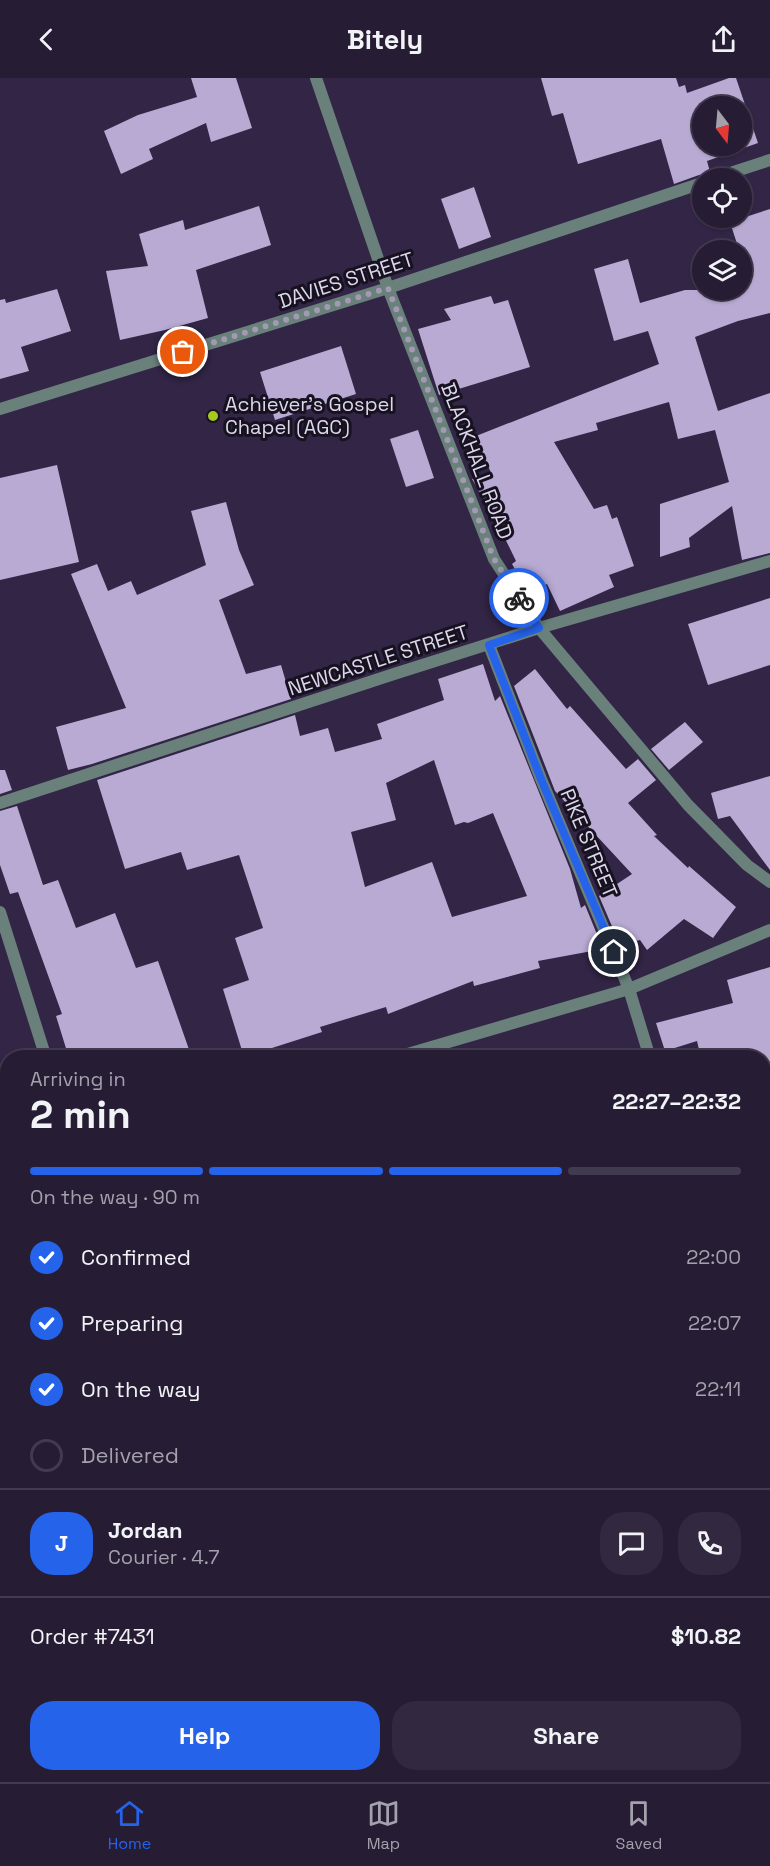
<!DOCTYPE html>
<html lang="en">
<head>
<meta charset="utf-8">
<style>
	body { margin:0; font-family:"Space Grotesk",sans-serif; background:#322940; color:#f1f3f6; height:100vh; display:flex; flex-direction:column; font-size:22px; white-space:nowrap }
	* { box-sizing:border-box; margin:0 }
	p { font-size:20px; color:#a4a1ac }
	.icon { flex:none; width:33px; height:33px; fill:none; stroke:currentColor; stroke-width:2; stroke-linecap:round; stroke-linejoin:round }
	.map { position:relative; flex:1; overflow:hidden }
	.panel { position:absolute; left:0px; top:972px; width:771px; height:732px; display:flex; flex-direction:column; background:#261c34; border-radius:24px 24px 0 0; box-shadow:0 2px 4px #0004,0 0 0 2px #423a4f }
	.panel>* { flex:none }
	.needle { width:39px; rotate:164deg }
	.controls { position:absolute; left:692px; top:18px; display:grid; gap:12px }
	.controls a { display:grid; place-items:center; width:60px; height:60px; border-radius:50%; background:#261c34; box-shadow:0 2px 4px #0004,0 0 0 2px #423a4f; font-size:30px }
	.pin { position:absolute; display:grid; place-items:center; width:51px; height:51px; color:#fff; margin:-26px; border:3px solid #fff; border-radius:50%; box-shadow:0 2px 6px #0007 }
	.courier { position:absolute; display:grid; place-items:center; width:60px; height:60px; margin:-30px; border:4px solid #2563eb; border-radius:50%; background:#fff; color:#222; box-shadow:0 2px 8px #0007 }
	.headline em { font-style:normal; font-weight:600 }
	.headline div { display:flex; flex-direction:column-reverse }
	.headline { display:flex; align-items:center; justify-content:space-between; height:102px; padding:0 30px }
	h1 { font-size:39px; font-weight:600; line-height:45px }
	.bar { display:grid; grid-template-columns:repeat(4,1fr); gap:9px 6px; align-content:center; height:72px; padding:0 30px }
	.bar i { height:8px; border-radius:4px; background:#423a4f }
	.bar .selected { background:#2563eb }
	.bar p { grid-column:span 4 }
	.line { display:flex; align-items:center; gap:15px; padding:0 30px; border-top:2px solid #423a4f }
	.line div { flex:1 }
	.round { display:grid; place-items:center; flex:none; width:63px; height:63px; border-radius:24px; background:#322940 }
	ol { padding:0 30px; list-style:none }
	li { display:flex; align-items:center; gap:18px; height:66px }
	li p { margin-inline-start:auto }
	li .icon { padding:6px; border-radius:50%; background:#2563eb; color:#fff; stroke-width:4 }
	li:last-child { color:#a4a1ac }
	li i { width:33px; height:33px; border:3px solid #423a4f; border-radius:50% }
	.action { display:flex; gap:12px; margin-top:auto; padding:12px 30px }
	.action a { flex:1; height:69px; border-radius:24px; background:#2563eb; color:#fff; font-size:24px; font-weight:600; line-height:69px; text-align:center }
	.action a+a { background:#322940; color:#f1f3f6 }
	header { display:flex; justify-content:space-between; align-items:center; height:78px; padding:0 30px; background:#261c34; font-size:27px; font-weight:600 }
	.tab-bar { display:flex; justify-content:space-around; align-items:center; height:84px; border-top:2px solid #423a4f; background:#261c34; font-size:16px; color:#a4a1ac }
	.tab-bar a { display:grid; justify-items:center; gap:3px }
	.tab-bar .selected { color:#2563eb }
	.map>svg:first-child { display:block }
</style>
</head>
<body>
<header><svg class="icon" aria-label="back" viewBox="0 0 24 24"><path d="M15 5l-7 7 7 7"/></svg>Bitely<svg class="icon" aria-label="share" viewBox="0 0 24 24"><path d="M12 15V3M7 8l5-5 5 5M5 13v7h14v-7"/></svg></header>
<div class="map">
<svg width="770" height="1704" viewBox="0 0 770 1704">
	<rect width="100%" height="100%" fill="#322546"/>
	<!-- green -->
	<path fill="#5d3713" d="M7,1311L8,1696H251L254,1704H0V1313Z"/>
	<!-- building -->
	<path fill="#b8aad3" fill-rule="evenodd" d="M191,0H236L252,50L211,64L206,45L149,71L153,81L121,96L104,53L138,37L197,19Z
		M541,0H676L679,9L685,7L687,15L729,0H736L758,65L707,83L710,94L707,98L699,97L674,106L661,61L578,86L563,35L552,38ZM702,28H741V68H702Z
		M474,109L491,159L459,171L441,121Z
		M259,128L271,167L196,192L208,240L165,252L120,262L106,193L148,188L139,156L183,142L185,152Z
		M770,131V235L738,243L695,259L718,333L770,315V475L742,482L732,428L689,460L690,469L660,479V426L729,404L715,352L678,361L669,324L596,345L598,352L554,364L594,431L607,427L612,441L617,439L634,488L609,497L614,509L560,533L547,506L529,516L512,486L516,483L495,440L472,401L491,395L476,358L659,286L648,253L614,263L594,191L628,181L640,225L685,212H741V172H739L730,144Z
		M57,211L71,253L21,269L29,293L0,301V222L5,221L6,225Z
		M491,218L494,226L508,222L530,289L439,317L418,251L451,242L444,231Z
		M341,268L356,316L275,342L260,294Z
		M418,352L434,400L406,409L390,361Z
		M57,387L79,484L0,502V400Z
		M226,424L239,472L254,507L219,522L246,596L281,587L291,621L92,686L68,692L56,649L126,630L71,496L97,486L108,513L131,503L137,517L206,487L191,433Z
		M770,520V587L708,607L688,546Z
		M483,586L495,623L500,618L570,791L581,830L585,827L603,871L538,883L540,890L474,908L473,903L388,936L386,929L320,949L322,954L244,979L223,911L249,902L235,860L263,850L239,777L187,792L181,774L125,791L97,702L295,637L300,658L328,650L335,674L382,661L377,646L444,622L438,601ZM434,682L455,747L464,744L468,745L493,735L527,818L452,839L432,784L365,809L351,754L396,742L386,705Z
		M535,591L567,631L570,628L626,691L638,681L656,702L628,725L657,757L654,758L688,790L689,788L736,829L713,860L684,841L647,872L640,862L620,867L599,818L632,796L555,713L514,608Z
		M685,644L703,664L669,692L651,671Z
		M0,692H5L12,712L0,716Z
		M770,698V792L730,738L718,741L711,715Z
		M17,728L43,807L58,802L76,850L115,835L136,890L158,883L192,980H69L56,938L62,936L18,814L10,816L0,787V733Z
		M770,889V1017L764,1018V980H752L749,970L710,980H701L697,963L665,973L656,945L733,925L727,902Z"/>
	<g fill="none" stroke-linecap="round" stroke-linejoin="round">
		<!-- path -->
		<path stroke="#7d728e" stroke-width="4" stroke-dasharray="3 3" stroke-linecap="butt" d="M764,1334L770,1353"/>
		<!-- minor -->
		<path stroke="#69807b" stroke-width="12" d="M316,0L388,210L494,481L539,550L770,483
			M715,100L770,82
			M0,331L388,210L702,105
			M489,567L541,701L629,911L650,980
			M0,834L46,980
			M394,980L629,911L770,852
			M0,1098L8,1096
			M764,1258L770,1255
			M764,1642L770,1640
			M282,1696L285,1704
			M567,1704L591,1696
			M643,1704L644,1696"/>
		<!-- tertiary -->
		<path stroke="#69807b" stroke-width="12" d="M0,725L394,596L539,550L688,727L747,787L770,804"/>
	</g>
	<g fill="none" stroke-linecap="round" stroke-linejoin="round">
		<!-- done -->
		<path stroke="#a299b2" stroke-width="6" stroke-dasharray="0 10.8" d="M183,274L388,210L494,481L519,520"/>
		<!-- route -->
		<path stroke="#2563eb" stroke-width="8" d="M519,520L539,550L489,567L541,701L614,874"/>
	</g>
	<!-- markers -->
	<circle fill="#a7c81f" stroke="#171220" stroke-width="2" cx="213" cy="338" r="6"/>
	<g text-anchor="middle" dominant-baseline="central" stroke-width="6" stroke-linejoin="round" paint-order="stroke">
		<!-- street labels -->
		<g font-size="20" fill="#ded7ec" stroke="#171220">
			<text transform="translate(346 202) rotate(-18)">DAVIES STREET</text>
			<text transform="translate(477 383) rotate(69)">BLACKHALL ROAD</text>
			<text transform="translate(378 582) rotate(-18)">NEWCASTLE STREET</text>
			<text transform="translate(589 765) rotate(67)">PIKE STREET</text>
		</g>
		<!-- poi labels -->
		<g font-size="20" fill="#ded7ec" stroke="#171220" text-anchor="start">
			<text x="225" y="326">Achiever's Gospel<tspan x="225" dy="23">Chapel (AGC)</tspan></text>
		</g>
	</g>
</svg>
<div class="controls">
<a><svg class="needle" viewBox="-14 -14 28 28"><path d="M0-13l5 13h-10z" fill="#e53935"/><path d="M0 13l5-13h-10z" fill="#a4a1ac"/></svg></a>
<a><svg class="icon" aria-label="locate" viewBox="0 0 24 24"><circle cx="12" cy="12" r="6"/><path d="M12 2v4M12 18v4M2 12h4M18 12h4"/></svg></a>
<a><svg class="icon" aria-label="layers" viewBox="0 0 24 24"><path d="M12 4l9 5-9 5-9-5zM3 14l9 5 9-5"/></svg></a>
</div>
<div class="pin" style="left:183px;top:274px;background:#ea580c"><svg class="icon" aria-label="bag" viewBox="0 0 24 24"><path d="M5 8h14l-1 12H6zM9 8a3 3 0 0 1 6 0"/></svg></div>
<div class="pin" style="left:614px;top:874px;background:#1f2937"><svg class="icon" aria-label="home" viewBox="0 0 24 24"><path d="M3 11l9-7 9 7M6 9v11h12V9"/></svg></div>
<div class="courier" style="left:519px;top:520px"><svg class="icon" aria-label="bike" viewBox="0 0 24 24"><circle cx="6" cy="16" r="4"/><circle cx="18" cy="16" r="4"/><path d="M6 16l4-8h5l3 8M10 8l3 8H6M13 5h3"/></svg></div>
<section class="panel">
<div class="headline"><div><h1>2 min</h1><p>Arriving in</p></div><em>22:27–22:32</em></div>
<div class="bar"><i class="selected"></i><i class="selected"></i><i class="selected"></i><i></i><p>On the way · 90 m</p></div>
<ol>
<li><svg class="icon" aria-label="check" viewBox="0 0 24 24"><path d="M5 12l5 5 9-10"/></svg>Confirmed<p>22:00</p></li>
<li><svg class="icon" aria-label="check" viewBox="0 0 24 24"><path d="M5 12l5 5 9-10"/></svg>Preparing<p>22:07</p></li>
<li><svg class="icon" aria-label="check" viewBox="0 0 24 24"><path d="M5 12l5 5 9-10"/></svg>On the way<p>22:11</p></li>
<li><i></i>Delivered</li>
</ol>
<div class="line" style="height:108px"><b class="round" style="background:#2563eb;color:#fff">J</b><div><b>Jordan</b><p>Courier · 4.7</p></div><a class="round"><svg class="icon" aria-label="chat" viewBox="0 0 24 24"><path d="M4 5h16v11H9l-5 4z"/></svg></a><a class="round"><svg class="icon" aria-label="phone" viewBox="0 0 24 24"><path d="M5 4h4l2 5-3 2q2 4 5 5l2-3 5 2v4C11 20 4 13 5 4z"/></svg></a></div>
<div class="line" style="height:78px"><div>Order #7431</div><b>$10.82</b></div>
<div class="action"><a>Help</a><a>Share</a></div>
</section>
</div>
<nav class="tab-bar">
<a class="selected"><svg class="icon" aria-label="home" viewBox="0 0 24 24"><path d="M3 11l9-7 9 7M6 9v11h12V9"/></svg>Home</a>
<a><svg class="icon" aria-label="map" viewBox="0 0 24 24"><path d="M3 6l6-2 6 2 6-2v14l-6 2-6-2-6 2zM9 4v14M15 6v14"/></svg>Map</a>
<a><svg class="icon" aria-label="saved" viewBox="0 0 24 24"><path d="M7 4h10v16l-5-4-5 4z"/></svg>Saved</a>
</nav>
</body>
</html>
